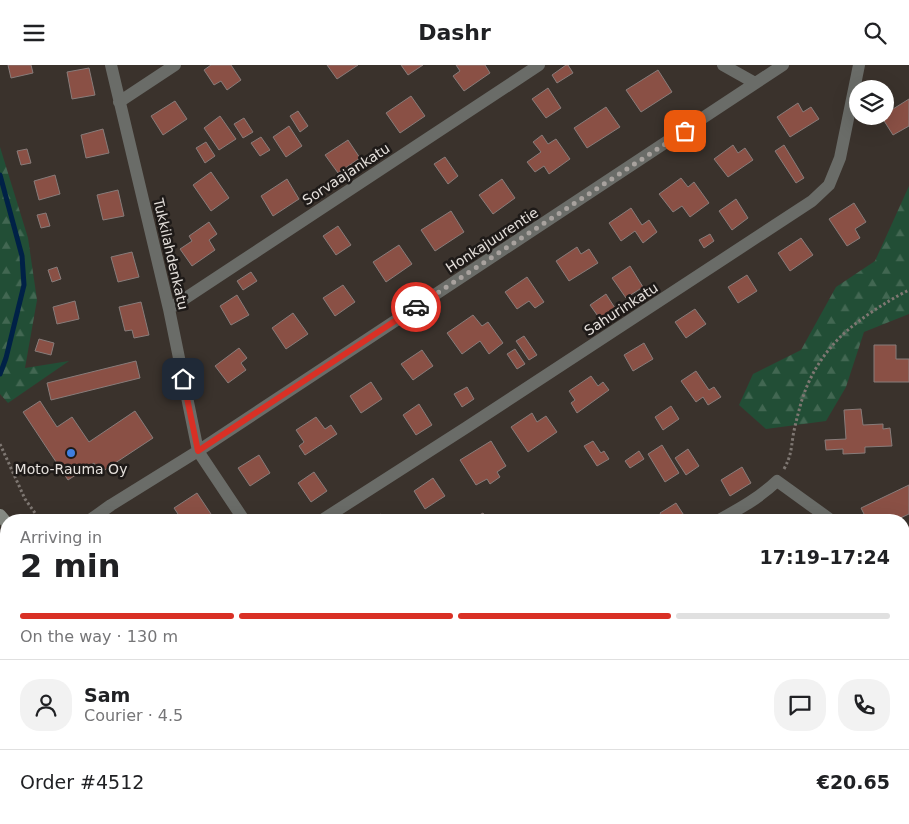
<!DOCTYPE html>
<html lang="en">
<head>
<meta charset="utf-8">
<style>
	body { margin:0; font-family:"DejaVu Sans",sans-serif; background:#f2f2f2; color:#202124; height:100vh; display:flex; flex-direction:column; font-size:19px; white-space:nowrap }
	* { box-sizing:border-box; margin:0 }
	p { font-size:16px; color:#757577 }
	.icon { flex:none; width:28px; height:28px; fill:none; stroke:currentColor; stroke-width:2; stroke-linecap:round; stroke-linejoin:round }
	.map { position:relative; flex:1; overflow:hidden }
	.sheet { position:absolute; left:0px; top:449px; width:910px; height:311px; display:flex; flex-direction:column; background:#fff; border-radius:20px 20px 0 0; box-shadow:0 5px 20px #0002 }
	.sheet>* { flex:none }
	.buttons { position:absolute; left:849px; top:15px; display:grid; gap:10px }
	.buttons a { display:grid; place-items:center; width:45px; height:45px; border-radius:50%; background:#fff; box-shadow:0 5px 20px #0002; font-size:25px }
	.pin { position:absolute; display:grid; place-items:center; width:42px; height:42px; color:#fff; margin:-21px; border-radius:10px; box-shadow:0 2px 8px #0006 }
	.courier { position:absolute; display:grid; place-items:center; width:50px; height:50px; margin:-25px; border:4px solid #d93025; border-radius:50%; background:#fff; color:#222; box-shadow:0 1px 6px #0007 }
	.summary em { font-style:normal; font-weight:600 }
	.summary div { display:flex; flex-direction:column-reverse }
	.summary { display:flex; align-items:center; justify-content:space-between; height:85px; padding:0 20px }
	h1 { font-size:32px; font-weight:600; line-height:38px }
	.bar { display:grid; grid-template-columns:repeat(4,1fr); gap:8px 5px; align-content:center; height:60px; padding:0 20px }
	.bar i { height:6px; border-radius:4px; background:#e0e0e0 }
	.bar .selected { background:#d93025 }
	.bar p { grid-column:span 4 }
	.line { display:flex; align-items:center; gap:12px; padding:0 20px; border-top:1px solid #e0e0e0 }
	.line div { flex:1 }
	.round { display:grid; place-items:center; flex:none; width:52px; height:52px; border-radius:20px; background:#f2f2f2 }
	header { display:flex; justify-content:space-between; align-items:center; height:65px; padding:0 20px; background:#fff; font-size:22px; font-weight:600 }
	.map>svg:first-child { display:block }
</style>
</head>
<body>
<header><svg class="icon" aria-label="menu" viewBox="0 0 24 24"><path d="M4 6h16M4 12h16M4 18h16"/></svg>Dashr<svg class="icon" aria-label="search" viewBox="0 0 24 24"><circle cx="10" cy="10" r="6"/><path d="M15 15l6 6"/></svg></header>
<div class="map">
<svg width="909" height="759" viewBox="0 0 909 759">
	<defs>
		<pattern id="grass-tufts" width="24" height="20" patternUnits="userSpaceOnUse" patternTransform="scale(1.25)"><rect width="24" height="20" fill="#224e36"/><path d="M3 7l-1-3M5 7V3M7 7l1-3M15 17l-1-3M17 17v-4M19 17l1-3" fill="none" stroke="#426752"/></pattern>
		<pattern id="forest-firs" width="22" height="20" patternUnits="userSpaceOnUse" patternTransform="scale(1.25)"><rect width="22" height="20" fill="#224e36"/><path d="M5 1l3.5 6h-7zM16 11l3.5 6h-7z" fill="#426752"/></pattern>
	</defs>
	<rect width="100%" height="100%" fill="#3a322c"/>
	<!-- grass -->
	<path fill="url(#grass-tufts)" d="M0,487L6,495V564L0,568Z
		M6,583V710L0,703V587Z
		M43,754H256L261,759H48Z"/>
	<!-- forest -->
	<path fill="url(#forest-firs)" d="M0,82L28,173L37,235L25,303L69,296L8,338L0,329Z
		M909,121V249L864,267L846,322L826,356L766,364L739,340L753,309L801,285L836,222L875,196Z
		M904,588L909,589V659L904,658Z"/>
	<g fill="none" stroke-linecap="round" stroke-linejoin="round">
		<!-- stream -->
		<path stroke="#002147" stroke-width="5" d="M0,110L22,191L24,220L6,293L0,309"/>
	</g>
	<!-- building -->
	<path fill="#8a5045" stroke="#887c7a" d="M8,0H31L33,8L11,13Z
		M211,0H231L241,15L227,25L221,16L214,20L204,5Z
		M327,0H358L337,14Z
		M401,0H423L408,10Z
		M456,0H485L490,8L464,26L453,11L460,6Z
		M566,0H568L573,8L557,18L552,10Z
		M89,3L95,30L72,34L67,7Z
		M658,5L672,27L641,47L626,25Z
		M548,23L561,43L546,53L532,34Z
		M411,31L425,51L400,68L386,48Z
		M909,34V61L893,70L881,51H885V49Z
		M175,36L187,54L163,70L151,51Z
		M798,38L803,47L811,42L819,54L790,72L777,52Z
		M606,42L620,62L587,83L574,63Z
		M298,46L308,61L300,67L290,51Z
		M220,51L236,74L219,85L204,63Z
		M244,53L253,67L243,73L234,59Z
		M289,61L302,81L286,92L273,72Z
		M103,64L109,88L86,93L81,70Z
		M542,70L548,79L556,74L570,94L549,109L544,101L535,107L527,97L541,87L533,77Z
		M261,72L270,85L260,91L251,78Z
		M348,75L360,93L338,108L325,90Z
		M206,77L215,91L205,98L196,83Z
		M733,80L738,88L745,83L753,95L728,112L714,94Z
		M784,80L804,113L796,118L775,86Z
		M27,84L31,98L21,100L17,86Z
		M445,92L458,111L448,119L434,99Z
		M211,107L229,133L211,146L193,120Z
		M55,110L60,129L39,135L34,116Z
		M681,113L688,122L694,117L709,138L690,152L682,141L673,147L659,129Z
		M287,114L299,134L273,151L261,131Z
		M502,114L515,133L493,149L479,130Z
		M118,125L124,151L103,155L97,130Z
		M736,134L748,153L732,165L719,146Z
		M854,138L866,157L855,164L860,173L847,181L829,154Z
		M631,143L642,160L649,155L657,167L643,178L635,166L621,176L609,158Z
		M451,146L464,167L435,186L421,165Z
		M46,148L50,161L41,163L37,150Z
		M209,157L217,169L209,175L215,185L192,201L180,184L192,176L189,171Z
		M338,161L351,180L336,190L323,171Z
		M710,169L714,176L704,183L699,175Z
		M801,173L813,190L790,206L778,188Z
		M399,180L412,199L386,217L373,197Z
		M577,182L581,189L589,184L598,198L569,216L556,196Z
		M132,187L139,212L118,217L111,192Z
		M630,201L643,222L626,233L612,213Z
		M57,202L61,214L52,217L48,205Z
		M251,207L257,216L243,225L237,216Z
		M747,210L757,226L738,238L728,222Z
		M527,212L544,237L535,243L529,236L517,244L505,227Z
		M343,220L355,237L335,251L323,233Z
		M606,229L615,243L600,254L590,240Z
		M237,230L249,250L231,260L220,241Z
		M75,236L79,254L57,259L53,242Z
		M141,237L149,270L134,273L132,265L125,266L119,242Z
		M695,244L706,259L686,273L675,257Z
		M293,248L308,269L286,284L272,263Z
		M473,250L482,261L488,257L503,278L489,289L480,276L462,289L447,268Z
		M524,271L537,290L529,295L516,276Z
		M39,274L54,278L51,290L35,286Z
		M644,278L653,294L633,306L624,290Z
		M874,280H896V294H909V317H874Z
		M239,283L247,293L241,298L246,305L228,318L215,301Z
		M515,284L525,299L517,304L507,289Z
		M422,285L433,301L413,315L401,299Z
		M136,296L140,313L51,335L47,318Z
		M696,306L709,325L714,322L721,332L708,340L703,332L696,337L681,316Z
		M591,311L598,321L603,317L609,325L577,348L571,338L575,335L569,326Z
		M371,317L382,334L361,348L350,331Z
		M467,322L474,334L462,342L454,329Z
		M40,336L57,362L72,352L89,377L135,346L153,373L100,408L94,398L68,415L23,347Z
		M419,339L432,360L416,370L403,350Z
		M671,341L679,354L663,365L655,352Z
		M861,344L863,360L883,359V364L890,363L892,381L865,382V388L843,389V384L826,385L825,375L846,374L844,345Z
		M532,348L537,357L546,351L557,367L528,387L511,362Z
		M316,352L325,364L331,360L337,369L305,390L299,381L304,377L296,365Z
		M491,376L506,401L497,407L500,412L490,419L487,414L476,420L460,395Z
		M593,376L601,388L604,386L609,394L597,401L584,381Z
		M662,380L679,408L665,417L648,389Z
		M688,384L699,401L686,410L675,393Z
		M639,386L644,394L630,403L625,396Z
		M259,390L270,408L250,421L238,403Z
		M742,402L751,418L730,431L721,415Z
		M314,407L327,426L311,437L298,418Z
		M433,413L445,431L425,444L414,426Z
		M909,420V449L896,455H867L861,443Z
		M197,428L215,455H182L174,443Z
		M676,438L687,455H664L660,448Z
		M483,448L488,455H472V454Z
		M381,449L385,455H372Z
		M909,546V559L907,561L904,556V549Z
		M904,673H908L904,703Z
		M904,707L909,708V731L904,730Z
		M904,734L909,735V749L904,748Z
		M367,754H375L372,759H363Z
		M411,754H419L422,755L419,759H408Z
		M498,754H524L522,759H505L497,757Z
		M567,754H590L589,759H566Z"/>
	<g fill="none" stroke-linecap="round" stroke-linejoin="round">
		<!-- path -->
		<path stroke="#7e7772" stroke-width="3" stroke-dasharray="2.5 2.5" stroke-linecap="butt" d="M0,379L25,434L40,455
			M784,404C791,391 791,385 793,371C795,360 798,349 801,338C807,317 818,297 832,281C849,260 885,237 909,225
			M0,482L6,490
			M0,577L6,574
			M300,754L305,759"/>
		<!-- street -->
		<path stroke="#6a6c68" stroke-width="12" d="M111,0L169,244L198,386L244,455
			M723,0L755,18
			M119,37L175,0
			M169,244L539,0
			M90,455L111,440L198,386L783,0
			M322,455L467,362L812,136L829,120L840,93L859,0
			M719,455C741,443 759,433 777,416L831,455
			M904,538V539
			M747,754L789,759
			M716,759V754"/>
		<!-- secondary -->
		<path stroke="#888c85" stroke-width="12" d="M0,450L6,457
			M274,754L279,759"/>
		<!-- highway -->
		<path stroke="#b4bab0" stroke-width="15" d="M0,739L6,747
			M12,754L16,759"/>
	</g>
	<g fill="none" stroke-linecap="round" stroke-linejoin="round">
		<!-- done -->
		<path stroke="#a8a29e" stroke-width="5" stroke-dasharray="0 9" d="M416,242L685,66"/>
		<!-- route -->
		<path stroke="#d93025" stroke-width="6" d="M183,314L198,386L416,242"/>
	</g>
	<!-- markers -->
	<circle fill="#3f7fe0" stroke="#1e1a18" stroke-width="2" cx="71" cy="388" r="5"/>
	<g text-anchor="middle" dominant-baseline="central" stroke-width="5" stroke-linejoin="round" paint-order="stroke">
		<!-- street labels -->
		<g font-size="14" fill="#e4dfdb" stroke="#1e1a18">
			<text transform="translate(346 109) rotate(-33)">Sorvaajankatu</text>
			<text transform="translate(492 175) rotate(-33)">Honkajuurentie</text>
			<text transform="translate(171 189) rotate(77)">Tukkilahdenkatu</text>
			<text transform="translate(621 244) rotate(-33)">Sahurinkatu</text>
		</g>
		<!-- poi labels -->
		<g font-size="14" fill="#e4dfdb" stroke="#1e1a18">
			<text x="71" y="404">Moto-Rauma Oy</text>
		</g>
	</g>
</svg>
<div class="buttons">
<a><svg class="icon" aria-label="layers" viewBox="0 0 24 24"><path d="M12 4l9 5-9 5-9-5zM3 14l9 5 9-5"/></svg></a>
</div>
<div class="pin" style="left:685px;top:66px;background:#ea580c"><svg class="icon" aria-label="bag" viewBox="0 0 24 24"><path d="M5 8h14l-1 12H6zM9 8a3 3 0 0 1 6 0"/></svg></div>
<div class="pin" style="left:183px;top:314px;background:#1f2937"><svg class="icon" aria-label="home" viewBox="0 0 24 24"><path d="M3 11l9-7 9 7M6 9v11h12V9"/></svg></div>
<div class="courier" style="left:416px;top:242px"><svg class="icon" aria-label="car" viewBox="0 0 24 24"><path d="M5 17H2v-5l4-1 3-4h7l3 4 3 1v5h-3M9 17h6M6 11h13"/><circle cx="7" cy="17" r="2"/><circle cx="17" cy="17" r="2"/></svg></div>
<section class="sheet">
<div class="summary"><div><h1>2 min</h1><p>Arriving in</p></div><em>17:19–17:24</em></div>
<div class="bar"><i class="selected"></i><i class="selected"></i><i class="selected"></i><i></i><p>On the way · 130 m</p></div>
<div class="line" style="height:90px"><a class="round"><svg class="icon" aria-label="person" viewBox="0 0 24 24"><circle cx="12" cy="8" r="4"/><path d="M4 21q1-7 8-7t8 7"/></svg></a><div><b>Sam</b><p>Courier · 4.5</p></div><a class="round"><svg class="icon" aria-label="chat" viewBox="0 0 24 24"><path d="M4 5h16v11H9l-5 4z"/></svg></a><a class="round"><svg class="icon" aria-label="phone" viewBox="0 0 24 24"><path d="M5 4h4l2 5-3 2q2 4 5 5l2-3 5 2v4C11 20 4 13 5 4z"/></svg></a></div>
<div class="line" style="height:65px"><div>Order #4512</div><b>€20.65</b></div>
</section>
</div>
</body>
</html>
